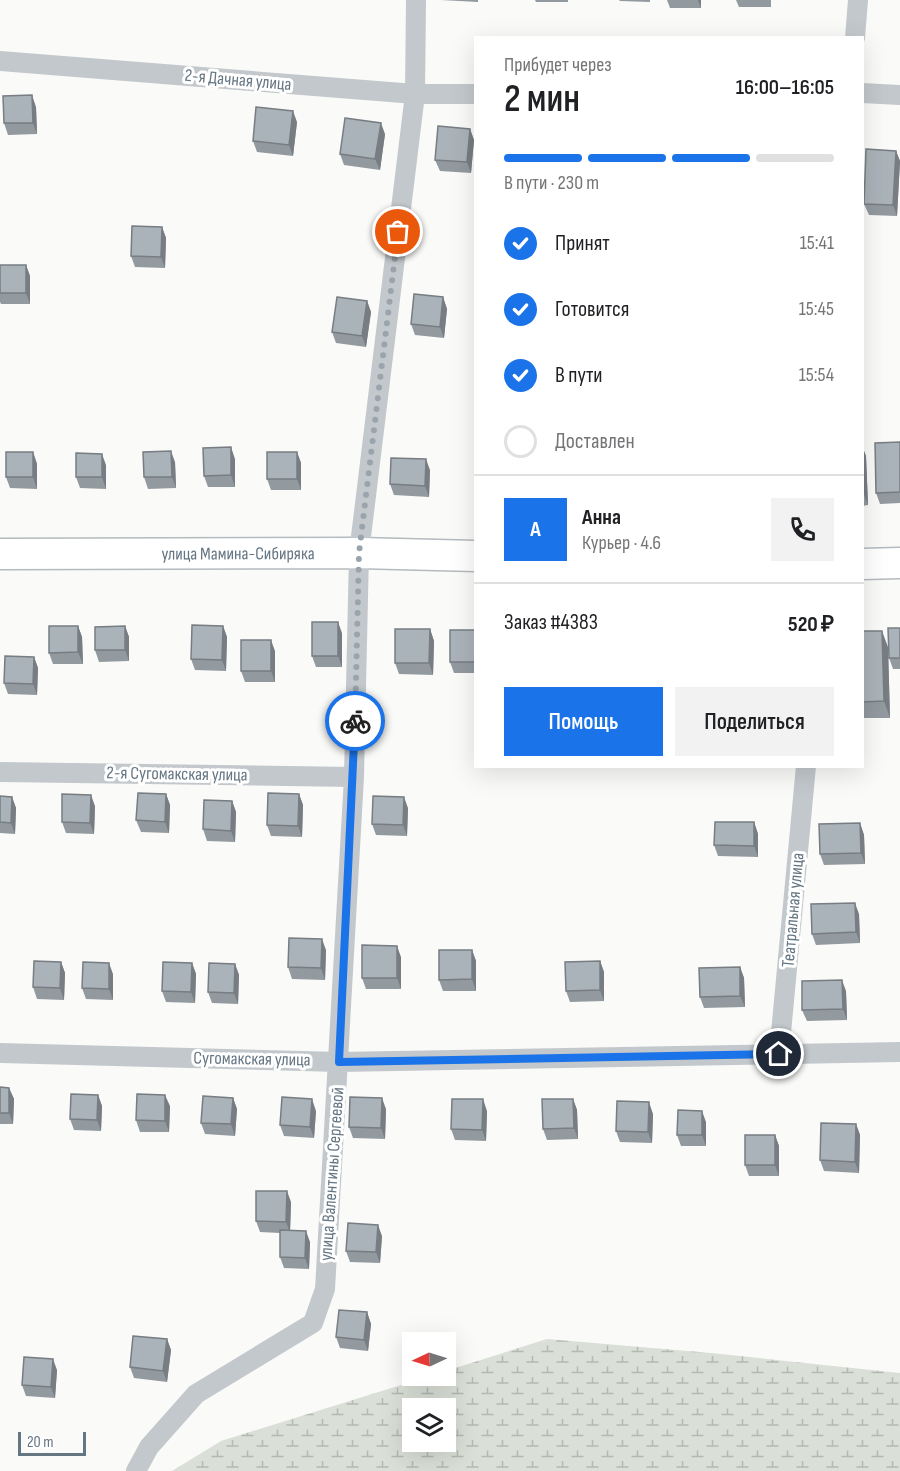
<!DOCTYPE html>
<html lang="ru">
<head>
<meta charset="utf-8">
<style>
	body { margin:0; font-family:"Sofia Sans Condensed",sans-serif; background:#f2f2f2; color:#202124; height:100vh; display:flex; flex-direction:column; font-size:22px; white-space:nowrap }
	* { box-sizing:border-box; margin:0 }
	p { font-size:20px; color:#757577 }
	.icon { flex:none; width:33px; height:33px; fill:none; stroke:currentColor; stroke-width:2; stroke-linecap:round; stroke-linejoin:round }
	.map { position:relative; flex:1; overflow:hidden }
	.side { position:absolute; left:474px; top:36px; width:390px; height:732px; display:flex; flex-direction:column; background:#fff; border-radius:0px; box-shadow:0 6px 24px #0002 }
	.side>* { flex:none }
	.needle { width:39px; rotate:266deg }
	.tools { position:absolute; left:402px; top:1332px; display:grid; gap:12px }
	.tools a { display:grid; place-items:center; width:54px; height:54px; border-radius:0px; background:#fff; box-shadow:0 6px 24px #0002; font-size:30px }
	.scale { position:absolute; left:18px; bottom:15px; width:68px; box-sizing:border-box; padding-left:6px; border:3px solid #657683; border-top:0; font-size:16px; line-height:21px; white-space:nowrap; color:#657683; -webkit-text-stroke:4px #fff; paint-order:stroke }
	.pin { position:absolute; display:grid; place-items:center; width:51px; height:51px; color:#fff; margin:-26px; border:3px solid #fff; border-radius:50%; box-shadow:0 2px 6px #0007 }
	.courier { position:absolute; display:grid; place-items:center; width:60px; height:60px; margin:-30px; border:4px solid #1a73e8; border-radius:50%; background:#fff; color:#222; box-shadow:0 2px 8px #0007 }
	.headline em { font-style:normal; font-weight:600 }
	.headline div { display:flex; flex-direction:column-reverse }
	.headline { display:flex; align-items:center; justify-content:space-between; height:102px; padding:0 30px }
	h1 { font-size:39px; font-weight:600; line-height:45px }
	.bar { display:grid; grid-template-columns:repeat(4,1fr); gap:9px 6px; align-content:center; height:72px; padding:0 30px }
	.bar i { height:8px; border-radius:4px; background:#e0e0e0 }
	.bar .current { background:#1a73e8 }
	.bar p { grid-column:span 4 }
	.line { display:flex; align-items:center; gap:15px; padding:0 30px; border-top:2px solid #e0e0e0 }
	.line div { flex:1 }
	.round { display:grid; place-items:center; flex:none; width:63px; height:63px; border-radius:0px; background:#f2f2f2 }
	ol { padding:0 30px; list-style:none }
	li { display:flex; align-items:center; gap:18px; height:66px }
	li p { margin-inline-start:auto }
	li .icon { padding:6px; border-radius:50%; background:#1a73e8; color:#fff; stroke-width:4 }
	li:last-child { color:#757577 }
	li i { width:33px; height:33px; border:3px solid #e0e0e0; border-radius:50% }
	.action { display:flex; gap:12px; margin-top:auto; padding:12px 30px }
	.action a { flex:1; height:69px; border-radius:0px; background:#1a73e8; color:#fff; font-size:24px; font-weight:600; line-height:69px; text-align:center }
	.action a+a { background:#f2f2f2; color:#202124 }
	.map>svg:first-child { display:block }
</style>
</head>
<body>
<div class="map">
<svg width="900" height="1471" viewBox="0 0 900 1471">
	<defs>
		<pattern id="wetland-marsh" width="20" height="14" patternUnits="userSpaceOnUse" patternTransform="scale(1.5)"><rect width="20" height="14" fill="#dadfd7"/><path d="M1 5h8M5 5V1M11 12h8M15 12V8" fill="none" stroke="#b4b9b4"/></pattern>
	</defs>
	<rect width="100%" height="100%" fill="#fafaf8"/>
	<!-- wetland -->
	<path fill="url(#wetland-marsh)" fill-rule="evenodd" d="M547,1339L711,1353L900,1373V1471H172L221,1441L430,1376H446V1371ZM412,1408H446V1442H412Z"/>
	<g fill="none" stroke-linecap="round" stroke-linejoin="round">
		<defs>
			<g id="primary">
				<path id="s1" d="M0,554L359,553L476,556"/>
				<path d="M862,564L900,563"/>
			</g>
		</defs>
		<!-- primary casing -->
		<use href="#primary" stroke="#b5babe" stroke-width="33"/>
		<!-- minor -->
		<path stroke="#c3c8cc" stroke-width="20" d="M855,38L858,0
			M0,61L415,94H476
			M862,93L900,95
			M0,772L354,777
			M0,1053L339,1062L900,1052
			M779,1054L806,766
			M136,1471L149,1447L196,1394L313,1323L325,1289L354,777L359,553L415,94L416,0"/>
		<!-- primary -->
		<use href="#primary" stroke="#fff" stroke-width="30"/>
	</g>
	<!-- wall -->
	<path fill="#929a9f" d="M441,0H478V2Z
		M535,0H568V2H536Z
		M619,0H650V2L620,1Z
		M667,0H701V8H670Z
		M736,0H771V7H739Z
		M36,107L37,134L8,135L4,123Z
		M297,122L293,156L257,152L253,141Z
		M470,129L474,140L471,173L440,171L435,160Z
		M385,134L380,170L344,165L340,154Z
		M896,151L900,161L897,216L869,215L864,204Z
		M162,227L166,238L165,268L135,267L131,256Z
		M0,265H26L30,276V304H1L0,302Z
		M443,297L447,309L444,338L415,335L411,324Z
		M367,301L371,312L366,347L336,343L332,332Z
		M900,442V503L880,504L876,493Z
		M862,446L866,456L868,505L862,506Z
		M33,452L37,464V489L10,488L6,477Z
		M297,452L301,463V490H271L267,479Z
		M235,459V487H208L204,476Z
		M175,462L176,488L148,489L144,477Z
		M106,465V489L80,488L76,477Z
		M430,470L429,497L394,495L390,484Z
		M78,626L82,637L83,664H53L49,653Z
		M125,626L129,637V661L99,662L95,650Z
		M223,626L227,637L226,671L195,670L191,659Z
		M900,628V669H893L889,658Z
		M430,629L434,641L433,675L399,674L395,663Z
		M476,630V673H454L450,662Z
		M862,631L888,647L890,718H862Z
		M342,633V667H316L312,656Z
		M275,651V682H245L241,671Z
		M34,657L38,668L37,695L8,694L4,683Z
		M166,794L170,805L169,833L141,832L136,820Z
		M299,794L303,805L302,837L271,836L267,825Z
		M0,796L12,797L16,808L15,834L0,833Z
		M232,801L236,812L235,842L207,841L203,829Z
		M95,806L94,834L66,833L62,822Z
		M408,808L407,836L376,835L372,824Z
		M754,822L758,834V857L718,856L714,845Z
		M860,823L864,835L865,864L824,865L820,854Z
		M859,914L860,943L816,945L812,934Z
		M326,950L325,980L292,979L288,967Z
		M472,950L476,961V991H443L439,980Z
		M401,957V989H366L362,978Z
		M600,961L604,972V1001L570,1002L566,991Z
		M61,962L65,973L64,1000L37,999L33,987Z
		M192,963L196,974L195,1003L166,1002L162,991Z
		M235,964L239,975L238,1004L212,1003L208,992Z
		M740,967L744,978L745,1007L704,1008L700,997Z
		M113,974V1000L86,999L82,988Z
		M846,991L847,1020L807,1021L802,1010Z
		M0,1087L9,1088L14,1099L13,1124H0Z
		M98,1095L102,1106L101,1131L74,1130L70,1119Z
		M233,1098L237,1109L235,1136L205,1134L201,1123Z
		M573,1099L577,1110L578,1139L547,1140L543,1129Z
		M170,1106L169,1132H140L136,1120Z
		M386,1109L385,1139L353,1138L349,1127Z
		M316,1111L314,1138L284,1136L280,1125Z
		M487,1111L486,1141L455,1140L451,1129Z
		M653,1114L652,1143L620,1142L616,1131Z
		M706,1122V1146H681L677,1135Z
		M856,1124L860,1135L859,1173L824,1171L820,1160Z
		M775,1135L779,1146V1176H749L745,1165Z
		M291,1202L290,1231L310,1242L309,1269L284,1268L280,1257V1233L260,1232L256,1221Z
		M382,1236L380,1263L350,1262L346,1251Z
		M367,1312L371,1324L368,1351L340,1348L336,1337Z
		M167,1339L171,1350L167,1382L134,1378L130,1367Z
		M57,1370L55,1398L26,1396L22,1385Z"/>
	<!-- shaded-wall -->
	<path fill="#777d82" d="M698,0H701V8Z
		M32,95L36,107L37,134L33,123Z
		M293,111L297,122L293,156L289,145Z
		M381,123L385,134L380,170L375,159Z
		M470,129L474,140L471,173L467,162Z
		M896,151L900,161L897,216L893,205Z
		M162,227L166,238L165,268L161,257Z
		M26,265L30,276V304L26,293Z
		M443,297L447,309L444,338L440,327Z
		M367,301L371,312L366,347L362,336Z
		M862,446L866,456L868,505L864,494Z
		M231,447L235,459V487L231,475Z
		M171,451L175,462L176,488L172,477Z
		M33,452L37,464V489L33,477Z
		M297,452L301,463V490L297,479Z
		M102,454L106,465V489L102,477Z
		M426,459L430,470L429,497L425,486Z
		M338,622L342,633V667L338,656Z
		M78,626L82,637L83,664L78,652Z
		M125,626L129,637V661L125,650Z
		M223,626L227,637L226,671L222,660Z
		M430,629L434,641L433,675L429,663Z
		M882,631L888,647L890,718L884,701Z
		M271,640L275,651V682L271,671Z
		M34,657L38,668L37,695L33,684Z
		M166,794L170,805L169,833L165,822Z
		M299,794L303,805L302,837L298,826Z
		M91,795L95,806L94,834L90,823Z
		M12,797L16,808L15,834L11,823Z
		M404,797L408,808L407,836L403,825Z
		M232,801L236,812L235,842L231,831Z
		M754,822L758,834V857L754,846Z
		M860,823L864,835L865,864L861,853Z
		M855,903L859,914L860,943L856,932Z
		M322,939L326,950L325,980L321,968Z
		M397,946L401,957V989L397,978Z
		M472,950L476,961V991L472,979Z
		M600,961L604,972V1001L600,990Z
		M61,962L65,973L64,1000L60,988Z
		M109,963L113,974V1000L109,989Z
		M192,963L196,974L195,1003L191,992Z
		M235,964L239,975L238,1004L234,993Z
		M740,967L744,978L745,1007L740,996Z
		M842,980L846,991L847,1020L843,1009Z
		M9,1088L14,1099L13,1124L9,1113Z
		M98,1095L102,1106L101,1131L97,1120Z
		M165,1095L170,1106L169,1132L165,1121Z
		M233,1098L237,1109L235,1136L231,1124Z
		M382,1098L386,1109L385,1139L381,1128Z
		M312,1099L316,1111L314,1138L310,1127Z
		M483,1099L487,1111L486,1141L482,1130Z
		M573,1099L577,1110L578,1139L574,1128Z
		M649,1102L653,1114L652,1143L648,1132Z
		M702,1111L706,1122V1146L702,1135Z
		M856,1124L860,1135L859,1173L855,1162Z
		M775,1135L779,1146V1176L775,1165Z
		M287,1191L291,1202L290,1233L286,1222Z
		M378,1225L382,1236L380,1263L376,1252Z
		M306,1231L310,1242L309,1269L305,1258Z
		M367,1312L371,1324L368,1351L364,1340Z
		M167,1339L171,1350L167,1382L163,1371Z
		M53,1359L57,1370L55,1398L51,1387Z"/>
	<!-- building -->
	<path fill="#aab3b9" stroke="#777d82" stroke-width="1.5" d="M32,95L33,123H4L3,96Z
		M256,107L293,111L289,145L253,141Z
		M345,118L381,123L375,159L340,154Z
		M438,126L470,129L467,162L435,160Z
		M866,149L896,151L893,205L864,204Z
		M132,226L162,227L161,257L131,256Z
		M0,265H26V293H0Z
		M414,294L443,297L440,327L411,324Z
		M337,297L367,301L362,336L332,332Z
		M900,442V492L876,493L875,443Z
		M231,447V475L204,476L203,448Z
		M862,449L864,494H862Z
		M171,451L172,477H144L143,452Z
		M6,452H33V477H6Z
		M267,452H297V479H267Z
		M76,453L102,454V477H76Z
		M391,458L426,459L425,486L390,484Z
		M312,622H338V656H312Z
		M192,625L223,626L222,660L191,659Z
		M49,626H78V652L49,653Z
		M125,626V650H95V627Z
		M888,628H900V658H889Z
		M395,629H430L429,663H395Z
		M450,630H476V662H450Z
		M862,631H882L884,701L862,702Z
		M241,640H271V671H241Z
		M5,656L34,657L33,684L4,683Z
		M138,793L166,794L165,822L136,820Z
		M268,793L299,794L298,826L267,825Z
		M62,794L91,795L90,823L62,822Z
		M0,796L12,797L11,823L0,822Z
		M373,796L404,797L403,825L372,824Z
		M204,800L232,801L231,831L203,829Z
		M715,822H754V846L714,845Z
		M860,823L861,853L820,854L819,824Z
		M855,903L856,932L812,934L811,904Z
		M289,938L322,939L321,968L288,967Z
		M362,945L397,946V978H362Z
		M439,950H472V979L439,980Z
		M34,961L61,962L60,988L33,987Z
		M600,961V990L566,991L565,962Z
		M83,962L109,963V989L82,988Z
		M163,962L192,963L191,992L162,991Z
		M209,963L235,964L234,993L208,992Z
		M740,967V996L700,997L699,968Z
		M842,980L843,1009L802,1010V981Z
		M0,1087L9,1088V1113H0Z
		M71,1094L98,1095L97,1120L70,1119Z
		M137,1094L165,1095V1121L136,1120Z
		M203,1096L233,1098L231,1124L201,1123Z
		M282,1097L312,1099L310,1127L280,1125Z
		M350,1097L382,1098L381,1128L349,1127Z
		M452,1099H483L482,1130L451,1129Z
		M542,1099H573L574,1128L543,1129Z
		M617,1101L649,1102L648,1132L616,1131Z
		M678,1110L702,1111V1135H677Z
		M821,1123L856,1124L855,1162L820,1160Z
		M745,1135H775V1165H745Z
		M256,1191H287L286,1222L256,1221Z
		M348,1223L378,1225L376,1252L346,1251Z
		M280,1230L306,1231L305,1258L280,1257Z
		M339,1310L367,1312L364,1340L336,1337Z
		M133,1336L167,1339L163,1371L130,1367Z
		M24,1357L53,1359L51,1387L22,1385Z"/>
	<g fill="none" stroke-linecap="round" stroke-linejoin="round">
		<!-- done -->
		<path stroke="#99a4ac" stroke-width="6" stroke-dasharray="0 10.8" d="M355,721L359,553L398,232"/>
		<!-- route -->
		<path stroke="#1a73e8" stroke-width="8" d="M355,721L339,1062L779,1054"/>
	</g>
	<g text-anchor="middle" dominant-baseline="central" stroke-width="6" stroke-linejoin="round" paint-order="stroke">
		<!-- street labels -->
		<g font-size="18" fill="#657683" stroke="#fff">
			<text transform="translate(238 80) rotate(5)">2-я Дачная улица</text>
			<text stroke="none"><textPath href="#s1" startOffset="238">улица Мамина-Сибиряка</textPath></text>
			<text transform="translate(177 774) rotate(1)">2-я Сугомакская улица</text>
			<text transform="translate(793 910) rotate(-85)">Театральная улица</text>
			<text transform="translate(252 1059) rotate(1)">Сугомакская улица</text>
			<text transform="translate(332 1174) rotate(-86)">улица Валентины Сергеевой</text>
		</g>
	</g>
</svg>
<div class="tools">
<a><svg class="needle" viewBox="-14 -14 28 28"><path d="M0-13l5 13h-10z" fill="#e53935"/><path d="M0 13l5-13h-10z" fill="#757577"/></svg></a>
<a><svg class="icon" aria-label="layers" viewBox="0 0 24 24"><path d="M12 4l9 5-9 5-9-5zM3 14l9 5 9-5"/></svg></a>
</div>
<div class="scale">20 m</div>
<div class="pin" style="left:398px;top:232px;background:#ea580c"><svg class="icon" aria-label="bag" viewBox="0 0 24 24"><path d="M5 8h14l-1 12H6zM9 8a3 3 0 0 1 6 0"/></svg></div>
<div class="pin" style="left:779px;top:1054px;background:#1f2937"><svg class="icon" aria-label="home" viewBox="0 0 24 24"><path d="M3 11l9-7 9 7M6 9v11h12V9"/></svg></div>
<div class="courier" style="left:355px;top:721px"><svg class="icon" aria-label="bike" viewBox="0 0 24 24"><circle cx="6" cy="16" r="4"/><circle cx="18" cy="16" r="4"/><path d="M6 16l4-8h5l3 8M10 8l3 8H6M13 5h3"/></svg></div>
<section class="side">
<div class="headline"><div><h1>2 мин</h1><p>Прибудет через</p></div><em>16:00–16:05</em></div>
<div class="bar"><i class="current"></i><i class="current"></i><i class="current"></i><i></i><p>В пути · 230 m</p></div>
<ol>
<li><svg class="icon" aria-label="check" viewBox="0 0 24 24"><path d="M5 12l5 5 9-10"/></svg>Принят<p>15:41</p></li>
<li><svg class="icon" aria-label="check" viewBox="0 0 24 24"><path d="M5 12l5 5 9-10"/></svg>Готовится<p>15:45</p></li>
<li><svg class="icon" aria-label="check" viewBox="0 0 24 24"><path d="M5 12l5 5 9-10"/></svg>В пути<p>15:54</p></li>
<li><i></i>Доставлен</li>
</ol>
<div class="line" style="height:108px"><b class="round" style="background:#1a73e8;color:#fff">А</b><div><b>Анна</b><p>Курьер · 4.6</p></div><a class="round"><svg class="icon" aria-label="phone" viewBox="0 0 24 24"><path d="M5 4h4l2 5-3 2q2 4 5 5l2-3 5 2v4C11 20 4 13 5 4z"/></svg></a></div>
<div class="line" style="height:78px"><div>Заказ #4383</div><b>520 ₽</b></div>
<div class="action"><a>Помощь</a><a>Поделиться</a></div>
</section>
</div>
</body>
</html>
